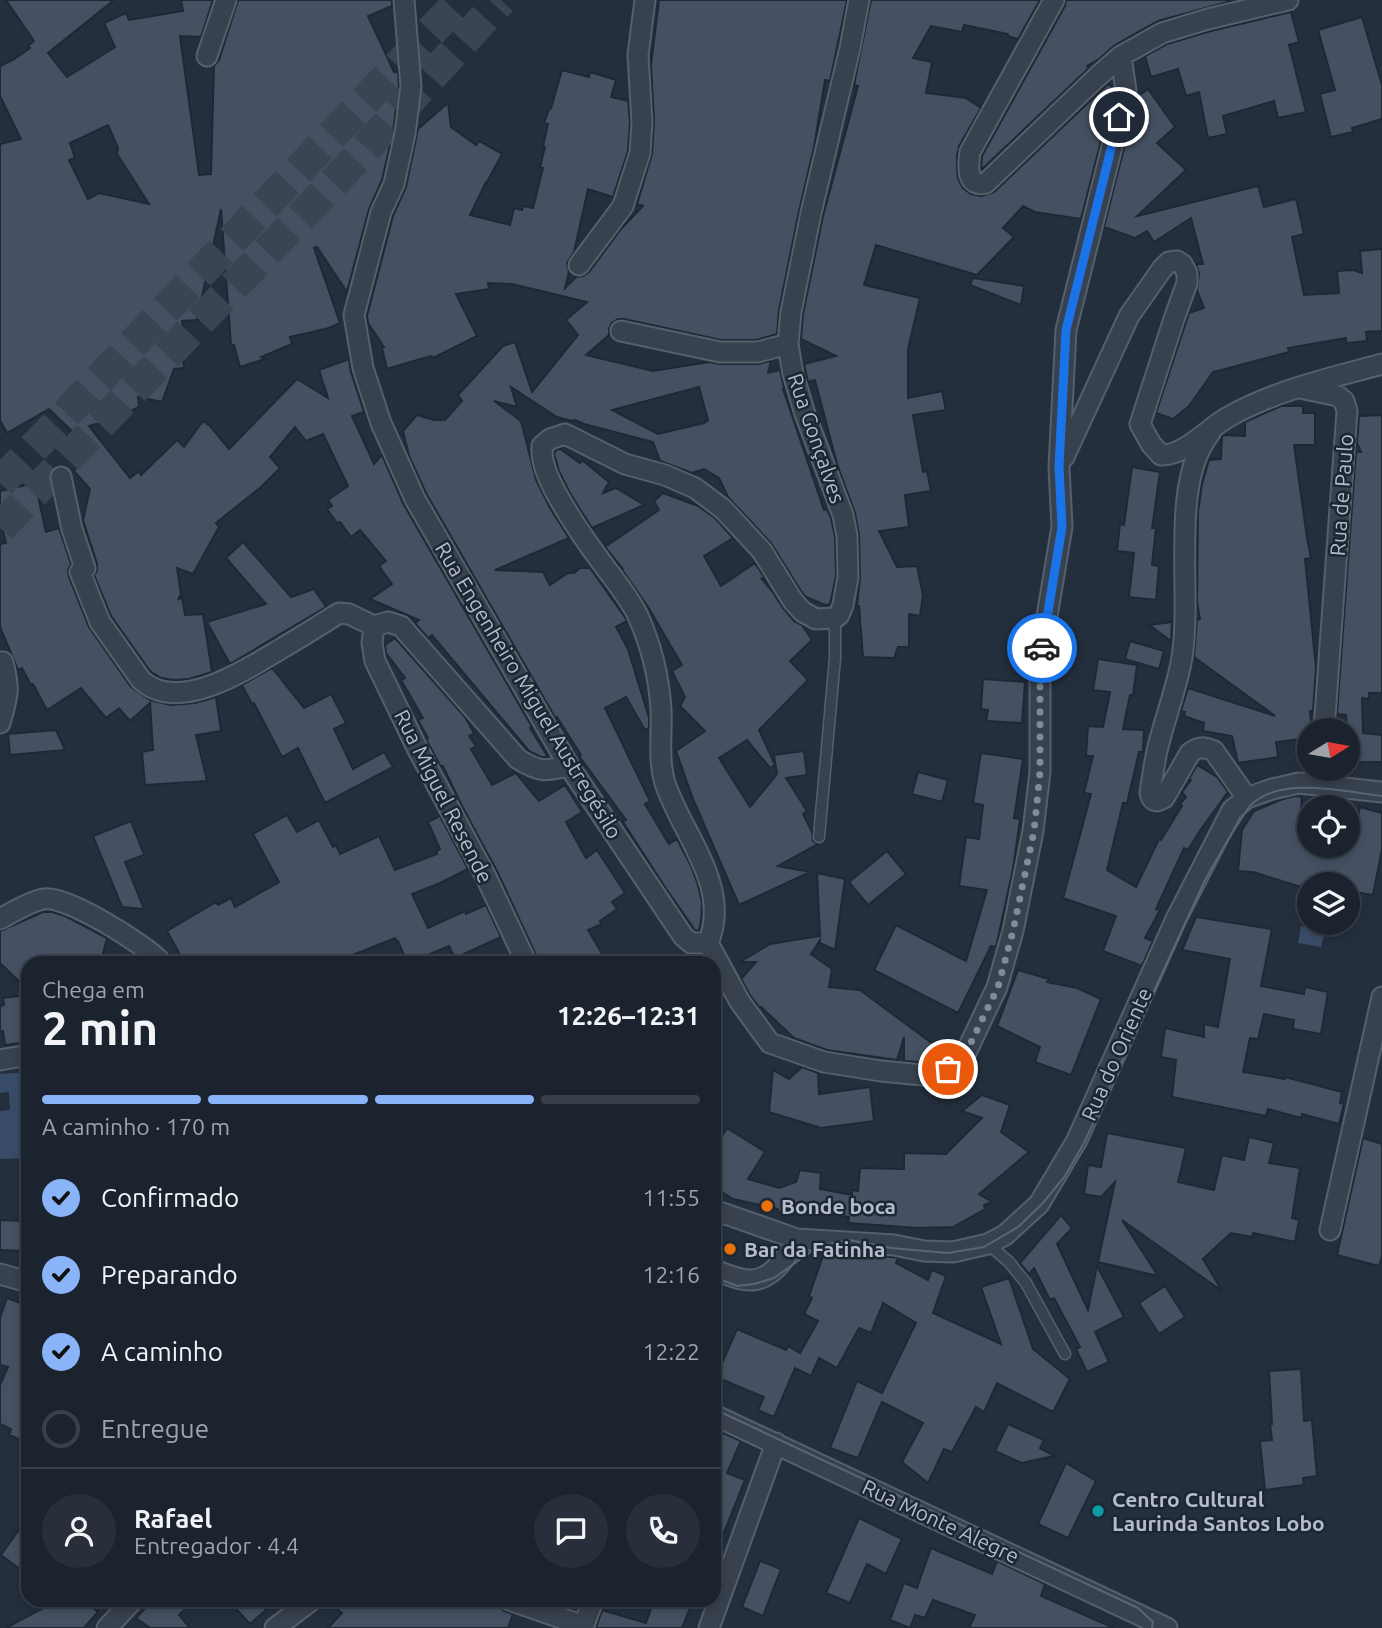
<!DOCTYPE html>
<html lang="pt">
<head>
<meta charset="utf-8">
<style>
	body { margin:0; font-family:Ubuntu,sans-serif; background:#282f3a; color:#f1f3f6; height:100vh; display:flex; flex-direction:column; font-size:26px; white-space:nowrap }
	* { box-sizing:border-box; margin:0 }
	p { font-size:23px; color:#a0a4aa }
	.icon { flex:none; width:38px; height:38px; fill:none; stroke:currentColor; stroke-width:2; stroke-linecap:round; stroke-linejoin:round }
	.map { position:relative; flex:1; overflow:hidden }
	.side { position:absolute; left:21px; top:956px; width:700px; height:651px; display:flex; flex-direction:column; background:#1b232e; border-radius:21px; box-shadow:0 4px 10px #0003,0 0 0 2px #39404a }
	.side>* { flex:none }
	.needle { width:46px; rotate:79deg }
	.buttons { position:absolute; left:1297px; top:718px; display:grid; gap:14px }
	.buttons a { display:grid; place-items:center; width:63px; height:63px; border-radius:50%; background:#1b232e; box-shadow:0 4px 10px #0003,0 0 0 2px #39404a; font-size:35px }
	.pin { position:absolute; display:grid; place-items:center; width:60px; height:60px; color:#fff; margin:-30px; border:4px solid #fff; border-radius:50%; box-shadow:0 2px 7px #0007 }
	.courier { position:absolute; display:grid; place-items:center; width:70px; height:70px; margin:-35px; border:5px solid #1a73e8; border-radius:50%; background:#fff; color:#222; box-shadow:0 2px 9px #0007 }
	.headline em { font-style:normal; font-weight:600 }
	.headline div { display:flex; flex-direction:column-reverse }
	.headline { display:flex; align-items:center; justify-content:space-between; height:119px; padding:0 21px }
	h1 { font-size:46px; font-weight:600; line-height:52px }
	.bar { display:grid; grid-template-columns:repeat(4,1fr); gap:10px 7px; align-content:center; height:84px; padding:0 21px }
	.bar i { height:9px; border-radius:5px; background:#39404a }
	.bar .on { background:#8ab4f8 }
	.bar p { grid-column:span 4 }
	.line { display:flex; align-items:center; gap:18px; padding:0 21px; border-top:2px solid #39404a }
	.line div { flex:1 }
	.round { display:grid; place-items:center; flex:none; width:74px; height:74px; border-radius:37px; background:#282f3a }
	ol { padding:0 21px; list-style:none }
	li { display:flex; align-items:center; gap:21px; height:77px }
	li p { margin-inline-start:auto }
	li .icon { padding:7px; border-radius:50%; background:#8ab4f8; color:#111; stroke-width:4 }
	li:last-child { color:#a0a4aa }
	li i { width:38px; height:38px; border:4px solid #39404a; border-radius:50% }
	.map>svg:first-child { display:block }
</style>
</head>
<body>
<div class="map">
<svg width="1382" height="1628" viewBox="0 0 1382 1628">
	<rect width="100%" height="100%" fill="#242f3e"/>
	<!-- water -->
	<path fill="#394c67" d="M1301,926L1325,930L1321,947L1298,943Z
		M28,1072V1158L0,1159V1111L10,1110L9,1092L0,1093V1074Z"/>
	<!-- building -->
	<path fill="#455162" stroke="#1f2835" stroke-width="2" fill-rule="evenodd" d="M6,0H114L48,53L67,77L115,47L104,23L126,13L129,20L183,11L181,0H213L201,37L180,36L199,175L211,174L214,66L219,60L238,0H392V6L368,16L394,72L397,71L398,73L399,86L393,132L382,180L369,209L347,292L317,247L314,248L340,323L329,328L290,337L292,344L261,357L265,359L240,367L234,345H231L221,209L197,320L182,321L187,348L182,349L184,368L174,369L162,402L138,397L139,407L113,419L89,426L130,478L139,471L141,475L177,440L184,447L203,421L210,426L229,449L297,379L328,398L319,370L349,359L351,372L364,412L352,416L374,464L382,455L404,505L532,727L530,728L548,757H541L529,751L432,635L428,638L415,623L419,620L370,599L392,584L379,566L386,561L360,530L351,537L340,522L337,523L327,509L332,506L328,500L348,486L323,434L306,441L295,427L270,457L280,468L261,487L216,523L219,527L193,574L177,568L181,594L178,600L182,597L185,615L203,614L212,672L189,679L174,680L161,678L150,671L111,616L94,575L97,571V564L83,520L90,489L74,471L78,465L66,450L71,444L66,437L71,430L49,409L7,433L0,420V144L21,139L0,96V66L13,60L30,48L28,46L34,41ZM108,125L118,148L117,154L149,204L99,193L88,199L69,160L75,158L70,143Z
		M659,0H847L830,81L825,80L814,147L799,211L779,310L777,334L756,340H721L624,319H618L612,323L609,329V335L586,355L653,371L709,362L720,364H758L771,361L768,373L780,370L784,388L783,389L824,510L827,509L831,518L835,537L836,576L830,604L825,605L806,597L803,594L771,543L728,497L719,478L704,469L692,473L660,461L653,442L584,424L575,420L572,421L557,417L511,387L517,407L494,401L521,421L536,480L550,508L569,538L495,570L543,572L550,585L568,573H574L580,568H590L624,616L627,621L616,627L628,649L649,718V728L645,730L626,697L605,708L650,801L645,804L669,844L677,839L691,866L698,885L702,903L701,920L699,931L695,930L667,890L623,822L626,820L579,756L581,755L557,717L556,719L426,493L409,456L403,431L417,415L434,420H445L462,401L458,395L503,346L515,342L532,392L578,335L566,320L587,302L512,284L488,283L489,289L456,294L477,336L433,358L431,356L387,369L382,348L384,347L368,323L367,316L393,216L406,187L418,129L448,103L451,127L476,145L479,141L502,154L487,182H486L470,215L510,225L514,208L522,210L523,206L533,208L543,168L540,167L545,147L543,146L548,124L544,123L550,107L551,108L562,70L589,77L590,72L616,80L611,97L628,101L630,122L628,151L613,197L588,189L574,252L567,263L569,272L565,288L576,277L583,276L589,272L621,229L643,206L637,204L652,154L654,121L651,65ZM699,387L708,420L704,423L658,434L612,410Z
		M871,0H1040L1018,39L1008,36V34L964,25L962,32L931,26L913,58L932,62L926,93L966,98L981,108L959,146L957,156V169L958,179L963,188L971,194L981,196L994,192L1108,84L1113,87L1114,90L1081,219L1035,212L1023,206L1003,228L1014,237L977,275L876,245L864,285L920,298L908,349V398L942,391L946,410L913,415L923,472L927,471L931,491L905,495L909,527L879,531L897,567L917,566L923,595L920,616L909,614V647H898L894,658L863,657L859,606H857L860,577L859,535L855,513L837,464L815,380L808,382L804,364L836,356L801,339L803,314L823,216L858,86L854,85Z
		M1066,0H1235L1158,21L1115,45L1099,59L1087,66L1089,68L981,170L982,156L1065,6Z
		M1291,12L1299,42L1289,45L1306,112L1278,118L1274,101L1223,116L1227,134L1208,138L1199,92L1186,96L1178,69L1151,77L1145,56L1167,44L1211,31Z
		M1362,17L1382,85V119L1352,128L1353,132L1331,137L1320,94L1335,90L1318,30Z
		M1148,89L1175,127L1157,143L1186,170L1137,216L1258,186L1264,207L1296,199L1304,234L1292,237L1304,295L1339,293L1337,271L1353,270L1362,273L1360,251L1382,249V331L1366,332L1367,341L1346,343V338L1288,348L1289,352L1213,372L1189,406L1173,419L1156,413L1189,313L1204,308L1197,290L1199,273L1196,264H1203L1191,218L1154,242L1147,231L1135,238L1104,227L1137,97Z
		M973,278L1024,286L1021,305L970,285Z
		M1281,406H1303V413H1315V445H1294L1307,538L1311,558L1305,559L1316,668L1313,711H1310L1312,730H1309V738L1276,742L1278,757L1238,763L1232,736L1203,731L1204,723L1184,716L1185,712L1181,711L1188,688L1275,716L1194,657L1197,620L1200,619L1197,602L1198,512L1202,484L1209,460L1221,459L1222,436L1224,435L1245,436V422Z
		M1382,415V693H1369V699L1362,698L1363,733L1382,735V762H1348L1346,715L1337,714L1356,452H1361L1357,443L1359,416Z
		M560,449L580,463L582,460L609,482L603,493L616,488L644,505L592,528L571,495L559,471L554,454L556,450Z
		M1132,467L1160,472L1152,528H1156L1152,565L1159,566L1156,600L1129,597L1134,553L1117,551L1120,524L1124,525Z
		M35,483L46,532L59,528L71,564L68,570L69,577L89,627L131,687L150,700L171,705L195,703L216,697L221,731L196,735L207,781L145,785L142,752L153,750L150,703L130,721L119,708L106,718L81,688L47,710L33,684L31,685L22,668L18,670L0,627V544L6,543L0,518V491Z
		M663,493L698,506L715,518L733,538L704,556L721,586L755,563L766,580L761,578L772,591L783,608L794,621L802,625L812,640L790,661L808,680L759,730L775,765L770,768L747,740L719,758L750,807L777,774L774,755L804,751L807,775L786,778L807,811L803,814L812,832L813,841L818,844L778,866L810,872L739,905L693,799L676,751L705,731L680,706L685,697L672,671L682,665L648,607L621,568H622L605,547L659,510L654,501Z
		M243,542L291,597L314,589L326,607L230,664L207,622L266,604L226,558Z
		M1172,622L1171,641L1149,625Z
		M395,638L465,717L474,733L469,736L476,746L471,749L492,785L516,773L539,801L565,785L582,812L566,822L586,858L597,850L625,893L612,902L617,909L600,921L602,924L588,930L607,962H538L537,957L497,871L462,806L443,766L441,767L426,739L428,738L418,720L423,718L401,680L405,678L386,653L385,645Z
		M1130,641L1164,651L1159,669L1125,659Z
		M1098,659L1137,665L1133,695H1130L1123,729L1144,730L1143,752H1139L1127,803H1123L1107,870L1136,887L1159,839L1161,840L1182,806L1180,804L1186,797L1182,792L1191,780L1189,779L1197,765L1217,777L1228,792L1199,832L1188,850L1184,848L1156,909L1160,910L1145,938L1153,941L1142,966L1103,951L1116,916L1063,898L1091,794L1084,793L1093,756H1086L1088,726L1103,727L1110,692L1093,690Z
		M272,668L304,708L331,694L346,723L334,729L353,769L384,752L393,767L325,803L298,748L282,757L254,703L252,704L242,685Z
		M983,679L1025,682L1022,723L986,721L988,710L981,709Z
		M56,730L65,750L10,755L8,734Z
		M981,753L1023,759L1014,818L1020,819L1013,869L996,947L991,946L958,1013L874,970L896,925L966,961L987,890L959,886L966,837L979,839L983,805L973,803Z
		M918,772L948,780L942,802L912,794Z
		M1295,796L1302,797L1301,809L1309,810V845H1348V816L1358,818L1360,807L1382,813V849L1373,895L1348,891V884H1302L1301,887L1253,872L1238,871L1242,830L1254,811L1283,799Z
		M287,815L297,832L319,820L333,847L336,845L340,854L379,836L395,870L437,854L436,852L440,849L428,822L440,816L468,869L440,883L412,894L428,928L465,911L466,914L486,905L501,937L455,958L449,946L411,962H407L398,941L397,942L395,938L345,958L347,962H184L167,931L216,902L218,905L231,898L235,907L279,882L253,834Z
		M131,821L144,855L125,862L144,909L122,907L93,836Z
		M887,851L906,874L868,905L849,882Z
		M817,873L845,879L835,950L820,943V940L811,954L832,969L829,987L860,990L945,1053L939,1059L931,1063L904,1061V1037L897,1060L827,1050L794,1038L761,1007H759L750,995L741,979L756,962H740L770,944L820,936Z
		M43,912H52L65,916L107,938L101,961L28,962V990L0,963V931Z
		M1196,917L1272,929L1261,986L1304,994L1305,987L1328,992L1321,1034L1293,1029L1294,1020L1264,1014L1258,1039L1250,1038L1243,1072L1285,1079V1077L1342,1092L1340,1103L1344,1104L1339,1124L1302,1114L1301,1118L1268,1109L1266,1116L1172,1097L1176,1060L1161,1057L1165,1028L1204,1037V1024L1218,1027L1230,959L1182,950Z
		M1018,970L1049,979L1047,982L1077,988L1101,999L1071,1075L1035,1062L1040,1047L997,1026Z
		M28,995V1042L5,1045L3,1031H0V1006L4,1005L3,998Z
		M802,1067L818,1073L819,1094L870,1087L874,1121L821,1128L769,1112L773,1070L789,1079Z
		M982,1095L1010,1105L1001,1132L1029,1152L979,1194L992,1202L984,1205L985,1209L953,1227L918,1228L848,1223L849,1217L799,1208L798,1214L778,1212V1209L733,1199L714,1187V1149L727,1128L765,1152L748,1179L779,1188L796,1182L800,1170L821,1173L820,1189L852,1195V1190L858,1191L860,1168L904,1169V1153L946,1154L982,1118L962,1111Z
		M1107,1133L1186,1148L1178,1182L1214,1190L1222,1155L1244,1160L1249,1137L1274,1143L1269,1163L1300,1168L1292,1218L1299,1220L1295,1242L1253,1233L1252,1237L1231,1233L1203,1259L1222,1291L1122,1220L1158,1276L1098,1262L1115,1182L1101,1197L1084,1194L1088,1165L1101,1167Z
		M1363,1138L1382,1144V1256L1379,1266L1337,1255Z
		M1061,1215L1072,1228L1057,1244L1088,1310L1097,1266L1124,1317L1095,1332L1109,1362L1087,1372L1076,1349L1080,1347L1054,1298L1050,1300L1034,1268L1029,1274L1020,1263Z
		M0,1220L28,1221V1251L0,1250Z
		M824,1253L892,1257L898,1258L896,1263L928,1280L932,1270L946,1276L933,1313L1001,1344L981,1287L1009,1278L1033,1349L1070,1379L1053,1412L997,1383L984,1412L976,1407L952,1452L944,1449L928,1483L902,1462L923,1423L882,1402L858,1458L830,1448L857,1381L882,1393L916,1323L883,1303L871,1333L859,1328L837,1368L819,1358L811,1376L795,1368L774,1417L758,1410L764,1397L716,1377L737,1329L786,1350L788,1346L800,1353L818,1321L804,1314L812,1298L809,1296Z
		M1165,1286L1185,1317L1159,1334L1139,1303Z
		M7,1298L28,1306V1443L9,1435L11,1429L0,1424V1385L8,1367L0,1365V1318Z
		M1301,1369L1304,1421L1312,1420L1317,1476L1303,1478L1304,1485L1265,1490L1260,1441L1272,1440L1270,1424H1272L1269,1371Z
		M1008,1424L1044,1440L1040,1448L1054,1456L1022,1463L995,1451Z
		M714,1429L741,1441L727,1473L745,1480L715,1555Z
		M1066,1463L1096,1481L1068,1538L1038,1524Z
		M28,1517V1575L1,1555Z
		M859,1518L902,1539L886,1574L867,1564L850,1603L826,1593Z
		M931,1548L992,1574L997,1561L1045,1584L1041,1596L1114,1628H969L975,1615L933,1600L925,1618L915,1615L910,1628L890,1620L904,1583L917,1588Z
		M760,1561L781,1569L763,1616L742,1607Z
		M58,1600H83L98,1612L84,1628H6Z
		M153,1600H194L179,1615L190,1628H150L136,1618Z
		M228,1600H257L266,1610L250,1624Z
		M327,1600H486L498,1605L504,1611L513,1614L508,1628H328L342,1613Z
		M654,1600H693L682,1628H596L602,1610L646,1623Z"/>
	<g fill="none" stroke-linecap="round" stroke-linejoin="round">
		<!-- primary-tunnel -->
		<path stroke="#3a4453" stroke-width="32" stroke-dasharray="32 16" stroke-linecap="butt" d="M0,483L461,0
			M0,528L342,174L501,0"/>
		<defs>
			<path id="service" d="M819,837L835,658V618
				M988,1244L1009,1262L1026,1283L1065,1354"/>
			<path id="minor" d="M404,0L411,86L405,134L394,184L381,212L354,315L363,368L381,423L415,499L569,766L683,936L691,943H708L740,1002L770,1043L824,1062L881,1071L933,1076L962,1061L997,987L1013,931L1033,831L1040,772V658L1062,527L1059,467L1066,330L1126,91L1121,56L1096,78L986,183C966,188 968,166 970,152L1054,0
				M207,56L226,0
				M1121,56L1162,33L1208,19L1288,0
				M579,265L623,206L640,153L642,122L638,55L645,0
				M621,331L720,352H758L788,344
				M1300,388L1338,396L1344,401L1347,411L1324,730
				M1210,433C1168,485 1194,597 1181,663C1175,693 1164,721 1157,751C1154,765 1152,779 1150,793C1151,798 1152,800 1157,801L1164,798L1190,753C1199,746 1204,747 1214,751L1247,798
				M1064,457L1129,316L1162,269L1169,262L1177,261L1182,264L1187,273V283L1174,319L1140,424L1151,444L1161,455C1185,456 1209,427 1230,416C1277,390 1330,378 1382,364
				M61,477L72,529L85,568L80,572L100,622L141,680C178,714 244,671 279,650C299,638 319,626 339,613L349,614L374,626L388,622L401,626L518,759C541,773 544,771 569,766
				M374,626L372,643L375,661L417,748L486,877L526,962
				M0,662H3C10,691 8,695 0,723
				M0,919C11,913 33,900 44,899C66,895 146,945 161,962
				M708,943C732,886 682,835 665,783C658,761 662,732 661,709C659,677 651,645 638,616C630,599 616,582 605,567C587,543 570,519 555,491C548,477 541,463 542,446L550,439L565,434L625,464L665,475L695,488L723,509L762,551L793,601L803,612L816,619L835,618L839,615L843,605L848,577L847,536L843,515L805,414L793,374L788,344L791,312L811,213L850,48L859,0
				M0,1060L28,1055
				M714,1210L797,1239L894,1245L924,1251L953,1252L988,1244L1005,1235L1039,1204L1077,1140L1176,919L1232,810L1247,798L1272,789L1299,783L1382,792
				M1330,1230L1382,997
				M714,1270C726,1274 740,1281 753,1280C774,1278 787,1255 797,1239
				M0,1274L28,1282
				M714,1415L1167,1628
				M509,1600L584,1626
				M107,1628L133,1600
				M275,1628L312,1600
				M583,1628L593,1600
				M709,1628L776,1443"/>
		</defs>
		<!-- service casing -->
		<use href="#service" stroke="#565f6c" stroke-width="13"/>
		<!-- minor casing -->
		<use href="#minor" stroke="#565f6c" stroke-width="23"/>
		<!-- service -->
		<use href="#service" stroke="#38414e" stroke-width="10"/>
		<!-- minor -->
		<use href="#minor" stroke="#38414e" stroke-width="19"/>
		<!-- tram -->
		<path stroke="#5a6575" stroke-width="2" d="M714,1277L737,1286L754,1284L774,1278L819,1246L849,1240L891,1248L948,1253L984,1247L1018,1227L1043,1203L1065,1176L1084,1143L1205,880C1216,861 1226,842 1238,824C1242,818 1246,811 1250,806C1279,775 1345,792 1382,796
			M714,1409L1138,1608L1153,1622L1152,1628"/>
	</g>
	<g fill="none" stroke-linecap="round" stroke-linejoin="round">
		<!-- done -->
		<path stroke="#828b98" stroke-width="7" stroke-dasharray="0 12.6" d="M948,1069L962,1061L998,987L1013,931L1034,831L1038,792L1040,772V658L1042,648"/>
		<!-- route -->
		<path stroke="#1a73e8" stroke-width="9" d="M1042,648L1062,527L1059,467L1066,330L1119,117"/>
	</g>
	<!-- markers -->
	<g fill="#e8710a" stroke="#1d2633" stroke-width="2.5">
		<circle cx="767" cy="1206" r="7"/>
		<circle cx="730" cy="1249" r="7"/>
	</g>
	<circle fill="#0f9aa8" stroke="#1d2633" stroke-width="2.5" cx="1098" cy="1511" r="7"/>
	<g text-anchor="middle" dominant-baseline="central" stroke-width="5" stroke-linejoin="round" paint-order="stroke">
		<!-- street labels -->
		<g font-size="21" fill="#b4bcc9" stroke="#1d2633">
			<text transform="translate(817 438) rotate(71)">Rua Gonçalves</text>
			<text transform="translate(1341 495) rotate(-86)">Rua de Paulo</text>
			<text transform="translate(529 690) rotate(59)">Rua Engenheiro Miguel Austregésilo</text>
			<text transform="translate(444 796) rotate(63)">Rua Miguel Resende</text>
			<text transform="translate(1116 1054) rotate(-66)">Rua do Oriente</text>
			<text transform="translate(941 1521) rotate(25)">Rua Monte Alegre</text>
		</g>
		<!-- poi labels -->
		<g font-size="21" font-weight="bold" fill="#b4bcc9" stroke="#1d2633" text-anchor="start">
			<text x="781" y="1206">Bonde boca</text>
			<text x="744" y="1249">Bar da Fatinha</text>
			<text x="1112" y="1499">Centro Cultural<tspan x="1112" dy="24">Laurinda Santos Lobo</tspan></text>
		</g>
	</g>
</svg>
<div class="buttons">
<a><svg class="needle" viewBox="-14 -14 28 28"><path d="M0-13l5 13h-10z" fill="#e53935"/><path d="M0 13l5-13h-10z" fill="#a0a4aa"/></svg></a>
<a><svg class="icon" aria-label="locate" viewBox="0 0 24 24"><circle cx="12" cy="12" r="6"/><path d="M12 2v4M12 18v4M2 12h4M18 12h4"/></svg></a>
<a><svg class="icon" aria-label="layers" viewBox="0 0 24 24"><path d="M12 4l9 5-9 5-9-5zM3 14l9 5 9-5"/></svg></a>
</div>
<div class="pin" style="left:948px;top:1069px;background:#ea580c"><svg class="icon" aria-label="bag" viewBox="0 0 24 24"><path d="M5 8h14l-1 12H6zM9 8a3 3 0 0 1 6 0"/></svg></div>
<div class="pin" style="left:1119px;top:117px;background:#1f2937"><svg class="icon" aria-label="home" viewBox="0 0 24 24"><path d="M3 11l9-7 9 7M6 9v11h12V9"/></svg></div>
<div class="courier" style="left:1042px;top:648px"><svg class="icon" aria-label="car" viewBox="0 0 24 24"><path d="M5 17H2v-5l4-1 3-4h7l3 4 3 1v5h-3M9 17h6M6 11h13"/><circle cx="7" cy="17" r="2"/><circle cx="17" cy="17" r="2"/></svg></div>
<section class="side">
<div class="headline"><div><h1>2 min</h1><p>Chega em</p></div><em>12:26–12:31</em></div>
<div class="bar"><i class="on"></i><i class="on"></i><i class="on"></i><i></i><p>A caminho · 170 m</p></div>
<ol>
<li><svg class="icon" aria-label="check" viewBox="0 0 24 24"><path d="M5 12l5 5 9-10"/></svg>Confirmado<p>11:55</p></li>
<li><svg class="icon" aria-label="check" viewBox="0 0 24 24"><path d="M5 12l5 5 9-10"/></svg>Preparando<p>12:16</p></li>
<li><svg class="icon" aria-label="check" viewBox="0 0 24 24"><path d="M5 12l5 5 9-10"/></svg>A caminho<p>12:22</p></li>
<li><i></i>Entregue</li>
</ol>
<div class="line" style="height:126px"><a class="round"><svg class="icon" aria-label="person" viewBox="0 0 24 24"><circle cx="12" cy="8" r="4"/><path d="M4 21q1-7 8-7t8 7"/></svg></a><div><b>Rafael</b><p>Entregador · 4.4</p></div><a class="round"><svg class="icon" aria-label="chat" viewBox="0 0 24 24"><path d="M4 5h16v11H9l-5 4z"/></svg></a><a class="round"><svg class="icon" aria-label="phone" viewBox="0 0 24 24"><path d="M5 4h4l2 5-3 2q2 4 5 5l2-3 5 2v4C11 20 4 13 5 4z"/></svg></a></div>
</section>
</div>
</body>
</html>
